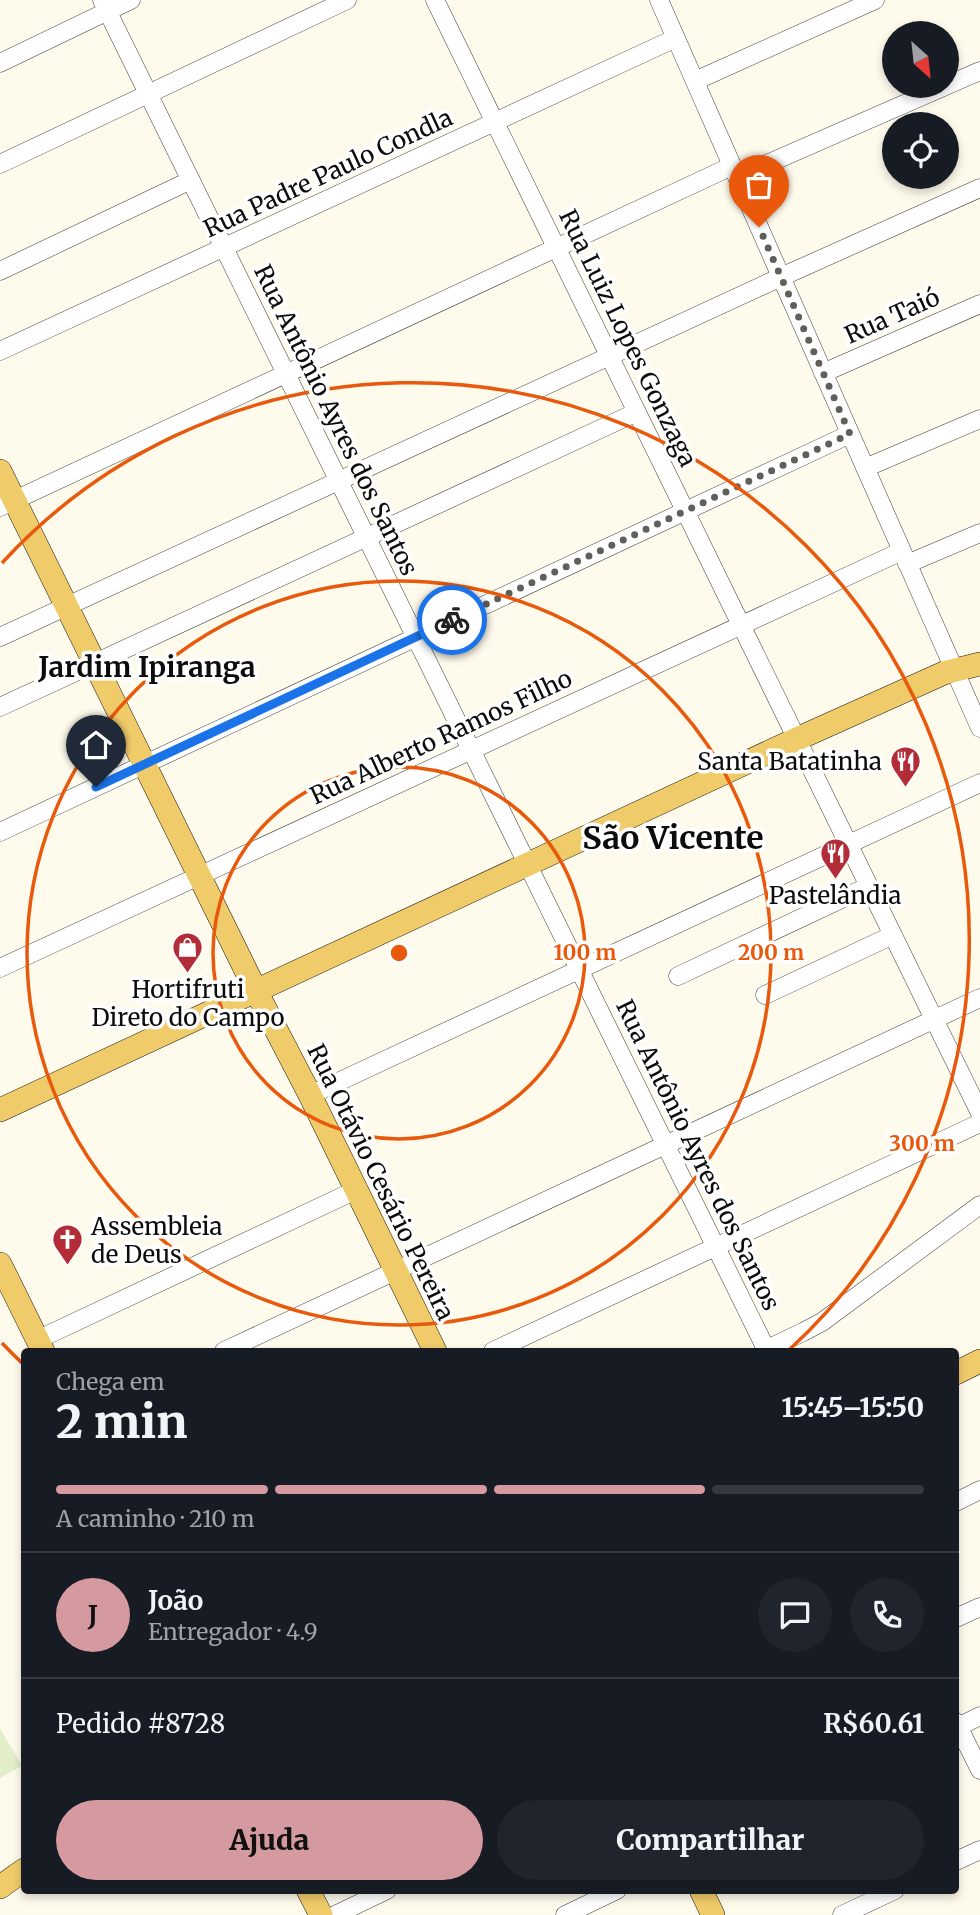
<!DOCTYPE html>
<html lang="pt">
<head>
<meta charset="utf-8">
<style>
	body { margin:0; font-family:Merriweather,serif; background:#20242c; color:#f1f3f6; height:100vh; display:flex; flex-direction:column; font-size:26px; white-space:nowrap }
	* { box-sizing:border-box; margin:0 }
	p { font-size:23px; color:#9ea1a6 }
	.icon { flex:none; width:38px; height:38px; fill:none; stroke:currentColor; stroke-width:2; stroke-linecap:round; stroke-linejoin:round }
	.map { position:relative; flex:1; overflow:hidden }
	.panel { position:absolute; left:21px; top:1348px; width:938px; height:546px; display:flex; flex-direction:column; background:#171b24; border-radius:7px; box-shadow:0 4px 10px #0003 }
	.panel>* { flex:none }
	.needle { width:46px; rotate:153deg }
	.buttons { position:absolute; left:882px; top:21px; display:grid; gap:14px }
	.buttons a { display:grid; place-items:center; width:77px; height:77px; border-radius:50%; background:#171b24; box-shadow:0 4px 10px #0003; font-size:35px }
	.pin { position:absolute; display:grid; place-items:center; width:60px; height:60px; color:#fff; margin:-72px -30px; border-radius:50% 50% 50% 0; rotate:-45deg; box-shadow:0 0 7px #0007 }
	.pin .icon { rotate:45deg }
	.courier { position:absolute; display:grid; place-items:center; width:70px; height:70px; margin:-35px; border:5px solid #1a73e8; border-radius:50%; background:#fff; color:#222; box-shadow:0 2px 9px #0007 }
	.overview em { font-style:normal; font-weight:800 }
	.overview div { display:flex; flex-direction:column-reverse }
	.overview { display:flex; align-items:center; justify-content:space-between; height:119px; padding:0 35px }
	h1 { font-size:46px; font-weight:800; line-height:52px }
	.bar { display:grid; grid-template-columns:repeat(4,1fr); gap:10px 7px; align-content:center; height:84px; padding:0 35px }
	.bar i { height:9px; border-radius:5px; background:#363941 }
	.bar .on { background:#d59aa0 }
	.bar p { grid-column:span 4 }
	.line { display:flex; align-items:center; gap:18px; padding:0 35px; border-top:2px solid #363941 }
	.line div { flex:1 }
	.round { display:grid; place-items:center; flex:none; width:74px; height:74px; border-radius:37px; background:#20242c }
	.cta { display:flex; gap:14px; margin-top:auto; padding:14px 35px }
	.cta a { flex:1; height:80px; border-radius:42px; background:#d59aa0; color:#111; font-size:28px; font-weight:800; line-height:80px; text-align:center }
	.cta a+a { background:#20242c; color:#f1f3f6 }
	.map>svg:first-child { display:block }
</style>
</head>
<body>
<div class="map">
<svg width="980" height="1915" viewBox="0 0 980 1915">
	<rect width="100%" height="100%" fill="#fefaec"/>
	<!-- pitch -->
	<path fill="#e2edc9" d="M0,1728L22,1766L0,1778Z"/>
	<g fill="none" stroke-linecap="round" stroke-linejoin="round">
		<defs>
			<path id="minor" d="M102,0L767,1351
				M435,0L980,1113
				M659,0L980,728
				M0,63L131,0
				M695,81L875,0
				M0,164L347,0
				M737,177L980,71
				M0,271L191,180
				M0,351L676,38
				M823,373L980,304
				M865,468L980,419
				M0,507L732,166
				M907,564L980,533
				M0,637L781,277L980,188
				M0,707L637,412
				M0,832L850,434
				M0,968L902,551
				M678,976L869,886
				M765,995L893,935
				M310,1095L980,783
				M37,1340L356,1190
				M224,1351L980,998
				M493,1351L980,1123
				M763,1351L803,1332L822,1322L980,1205
				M956,1502L980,1490
				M956,1618L980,1607
				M956,1722L980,1770
				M956,1728L980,1716
				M956,1861L980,1850
				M335,1915L387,1890
				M565,1915L617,1890
				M842,1915L895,1890"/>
			<path id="major" d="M0,471L256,991L310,1095L435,1351
				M0,1110L797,739L944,673L980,664
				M0,1264L43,1351
				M956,1373L980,1361
				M0,1887L24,1870
				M308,1890L321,1915
				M701,1890L713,1915"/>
		</defs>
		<!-- minor casing -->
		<use href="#minor" stroke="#3f3f3f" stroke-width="19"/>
		<!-- major casing -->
		<use href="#major" stroke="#1d1d1d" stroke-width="24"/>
		<!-- minor -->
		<use href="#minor" stroke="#fff" stroke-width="18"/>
		<!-- major -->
		<use href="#major" stroke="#f0cb6a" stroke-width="23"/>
	</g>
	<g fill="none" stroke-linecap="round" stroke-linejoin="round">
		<!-- done -->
		<path stroke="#615f5a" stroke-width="7" stroke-dasharray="0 12.6" d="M452,620L850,434L759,227"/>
		<!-- route -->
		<path stroke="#1a73e8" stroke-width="9" d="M96,787L452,620"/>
	</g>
	<!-- distance rings -->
	<g fill="none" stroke="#e8590c" stroke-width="3.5">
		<circle cx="399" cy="953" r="186"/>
		<circle cx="399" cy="953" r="372"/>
		<path d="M23 1364A557 557 0 0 1 2 1343M2 563A557 557 0 1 1 789 1350"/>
	</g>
	<!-- icons -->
	<defs>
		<symbol id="restaurant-pin" viewBox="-11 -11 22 30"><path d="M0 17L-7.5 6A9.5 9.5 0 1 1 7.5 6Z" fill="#b22d37" stroke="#fff"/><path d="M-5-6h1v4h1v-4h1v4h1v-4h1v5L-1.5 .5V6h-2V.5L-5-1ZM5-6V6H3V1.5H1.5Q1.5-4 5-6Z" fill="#fff"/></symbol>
		<symbol id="shop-pin" viewBox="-11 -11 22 30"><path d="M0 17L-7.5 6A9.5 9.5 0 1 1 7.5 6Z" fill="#b22d37" stroke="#fff"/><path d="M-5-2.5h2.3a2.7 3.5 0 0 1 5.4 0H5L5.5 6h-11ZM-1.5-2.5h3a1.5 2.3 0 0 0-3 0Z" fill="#fff"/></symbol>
		<symbol id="church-pin" viewBox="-11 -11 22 30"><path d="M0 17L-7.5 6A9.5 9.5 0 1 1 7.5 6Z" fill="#b22d37" stroke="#fff"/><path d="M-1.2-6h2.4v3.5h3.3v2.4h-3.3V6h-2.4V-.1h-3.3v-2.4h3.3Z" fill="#fff"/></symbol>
	</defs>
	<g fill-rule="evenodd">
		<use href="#restaurant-pin" x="888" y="744" width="35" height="47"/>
		<use href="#restaurant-pin" x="818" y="836" width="35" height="47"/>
		<use href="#shop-pin" x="170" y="930" width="35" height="47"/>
		<use href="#church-pin" x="50" y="1222" width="35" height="47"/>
	</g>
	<g text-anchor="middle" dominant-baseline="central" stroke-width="7" stroke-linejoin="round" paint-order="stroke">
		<!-- street labels -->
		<g font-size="24" fill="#0c0c0c" stroke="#fff">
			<text transform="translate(328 173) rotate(-25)">Rua Padre Paulo Condla</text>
			<text transform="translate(892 316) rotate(-24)">Rua Taió</text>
			<text transform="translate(628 338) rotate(64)">Rua Luiz Lopes Gonzaga</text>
			<text transform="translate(336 420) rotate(64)">Rua Antônio Ayres dos Santos</text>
			<text transform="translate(441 737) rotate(-25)">Rua Alberto Ramos Filho</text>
			<text transform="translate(698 1155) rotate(64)">Rua Antônio Ayres dos Santos</text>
			<text transform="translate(381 1182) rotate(64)">Rua Otávio Cesário Pereira</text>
		</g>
		<!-- poi labels -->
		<g font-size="24" fill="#0c0c0c" stroke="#fff">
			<text x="882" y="761" text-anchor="end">Santa Batatinha</text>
			<text x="835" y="895">Pastelândia</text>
			<text x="188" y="989">Hortifruti<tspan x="188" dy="28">Direto do Campo</tspan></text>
			<text x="91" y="1226" text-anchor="start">Assembleia<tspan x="91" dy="28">de Deus</tspan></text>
		</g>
		<!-- quarter labels -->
		<g font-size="28" font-weight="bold" fill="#0c0c0c" stroke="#fff">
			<text x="147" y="667">Jardim Ipiranga</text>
		</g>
		<!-- district labels -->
		<g font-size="32" font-weight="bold" fill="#0c0c0c" stroke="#fff">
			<text x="673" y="838">São Vicente</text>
		</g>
	</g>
	<circle cx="399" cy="953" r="10" fill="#e8590c" stroke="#fff" stroke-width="3.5"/>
	<g font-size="21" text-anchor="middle" font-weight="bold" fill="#e8590c" stroke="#fff" stroke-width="7" stroke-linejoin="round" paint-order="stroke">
		<text x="585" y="960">100 m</text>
		<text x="771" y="960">200 m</text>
		<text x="922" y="1151">300 m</text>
	</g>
</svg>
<div class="buttons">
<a><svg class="needle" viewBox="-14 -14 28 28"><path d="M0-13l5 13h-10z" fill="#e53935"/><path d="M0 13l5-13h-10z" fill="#9ea1a6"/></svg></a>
<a><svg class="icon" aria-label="locate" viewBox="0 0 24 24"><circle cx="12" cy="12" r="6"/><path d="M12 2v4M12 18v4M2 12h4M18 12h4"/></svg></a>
</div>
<div class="pin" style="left:759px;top:227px;background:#ea580c"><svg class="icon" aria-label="bag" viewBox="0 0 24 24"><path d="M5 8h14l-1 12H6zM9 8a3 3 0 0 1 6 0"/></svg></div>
<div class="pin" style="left:96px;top:787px;background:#1f2937"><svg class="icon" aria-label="home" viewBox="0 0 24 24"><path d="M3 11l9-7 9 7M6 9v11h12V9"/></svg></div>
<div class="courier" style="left:452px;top:620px"><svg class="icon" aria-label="bike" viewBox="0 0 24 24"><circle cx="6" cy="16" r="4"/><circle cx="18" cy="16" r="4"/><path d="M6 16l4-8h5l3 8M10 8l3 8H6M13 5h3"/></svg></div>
<section class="panel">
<div class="overview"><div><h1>2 min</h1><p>Chega em</p></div><em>15:45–15:50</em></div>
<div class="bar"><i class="on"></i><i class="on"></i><i class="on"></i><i></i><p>A caminho · 210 m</p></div>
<div class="line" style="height:126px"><b class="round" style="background:#d59aa0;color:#111">J</b><div><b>João</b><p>Entregador · 4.9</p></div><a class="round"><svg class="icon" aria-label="chat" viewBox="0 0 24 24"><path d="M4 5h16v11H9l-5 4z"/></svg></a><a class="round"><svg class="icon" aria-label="phone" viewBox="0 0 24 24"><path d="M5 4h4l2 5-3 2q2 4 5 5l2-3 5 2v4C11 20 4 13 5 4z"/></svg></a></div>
<div class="line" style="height:91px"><div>Pedido #8728</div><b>R$60.61</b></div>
<div class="cta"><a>Ajuda</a><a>Compartilhar</a></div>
</section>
</div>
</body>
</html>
